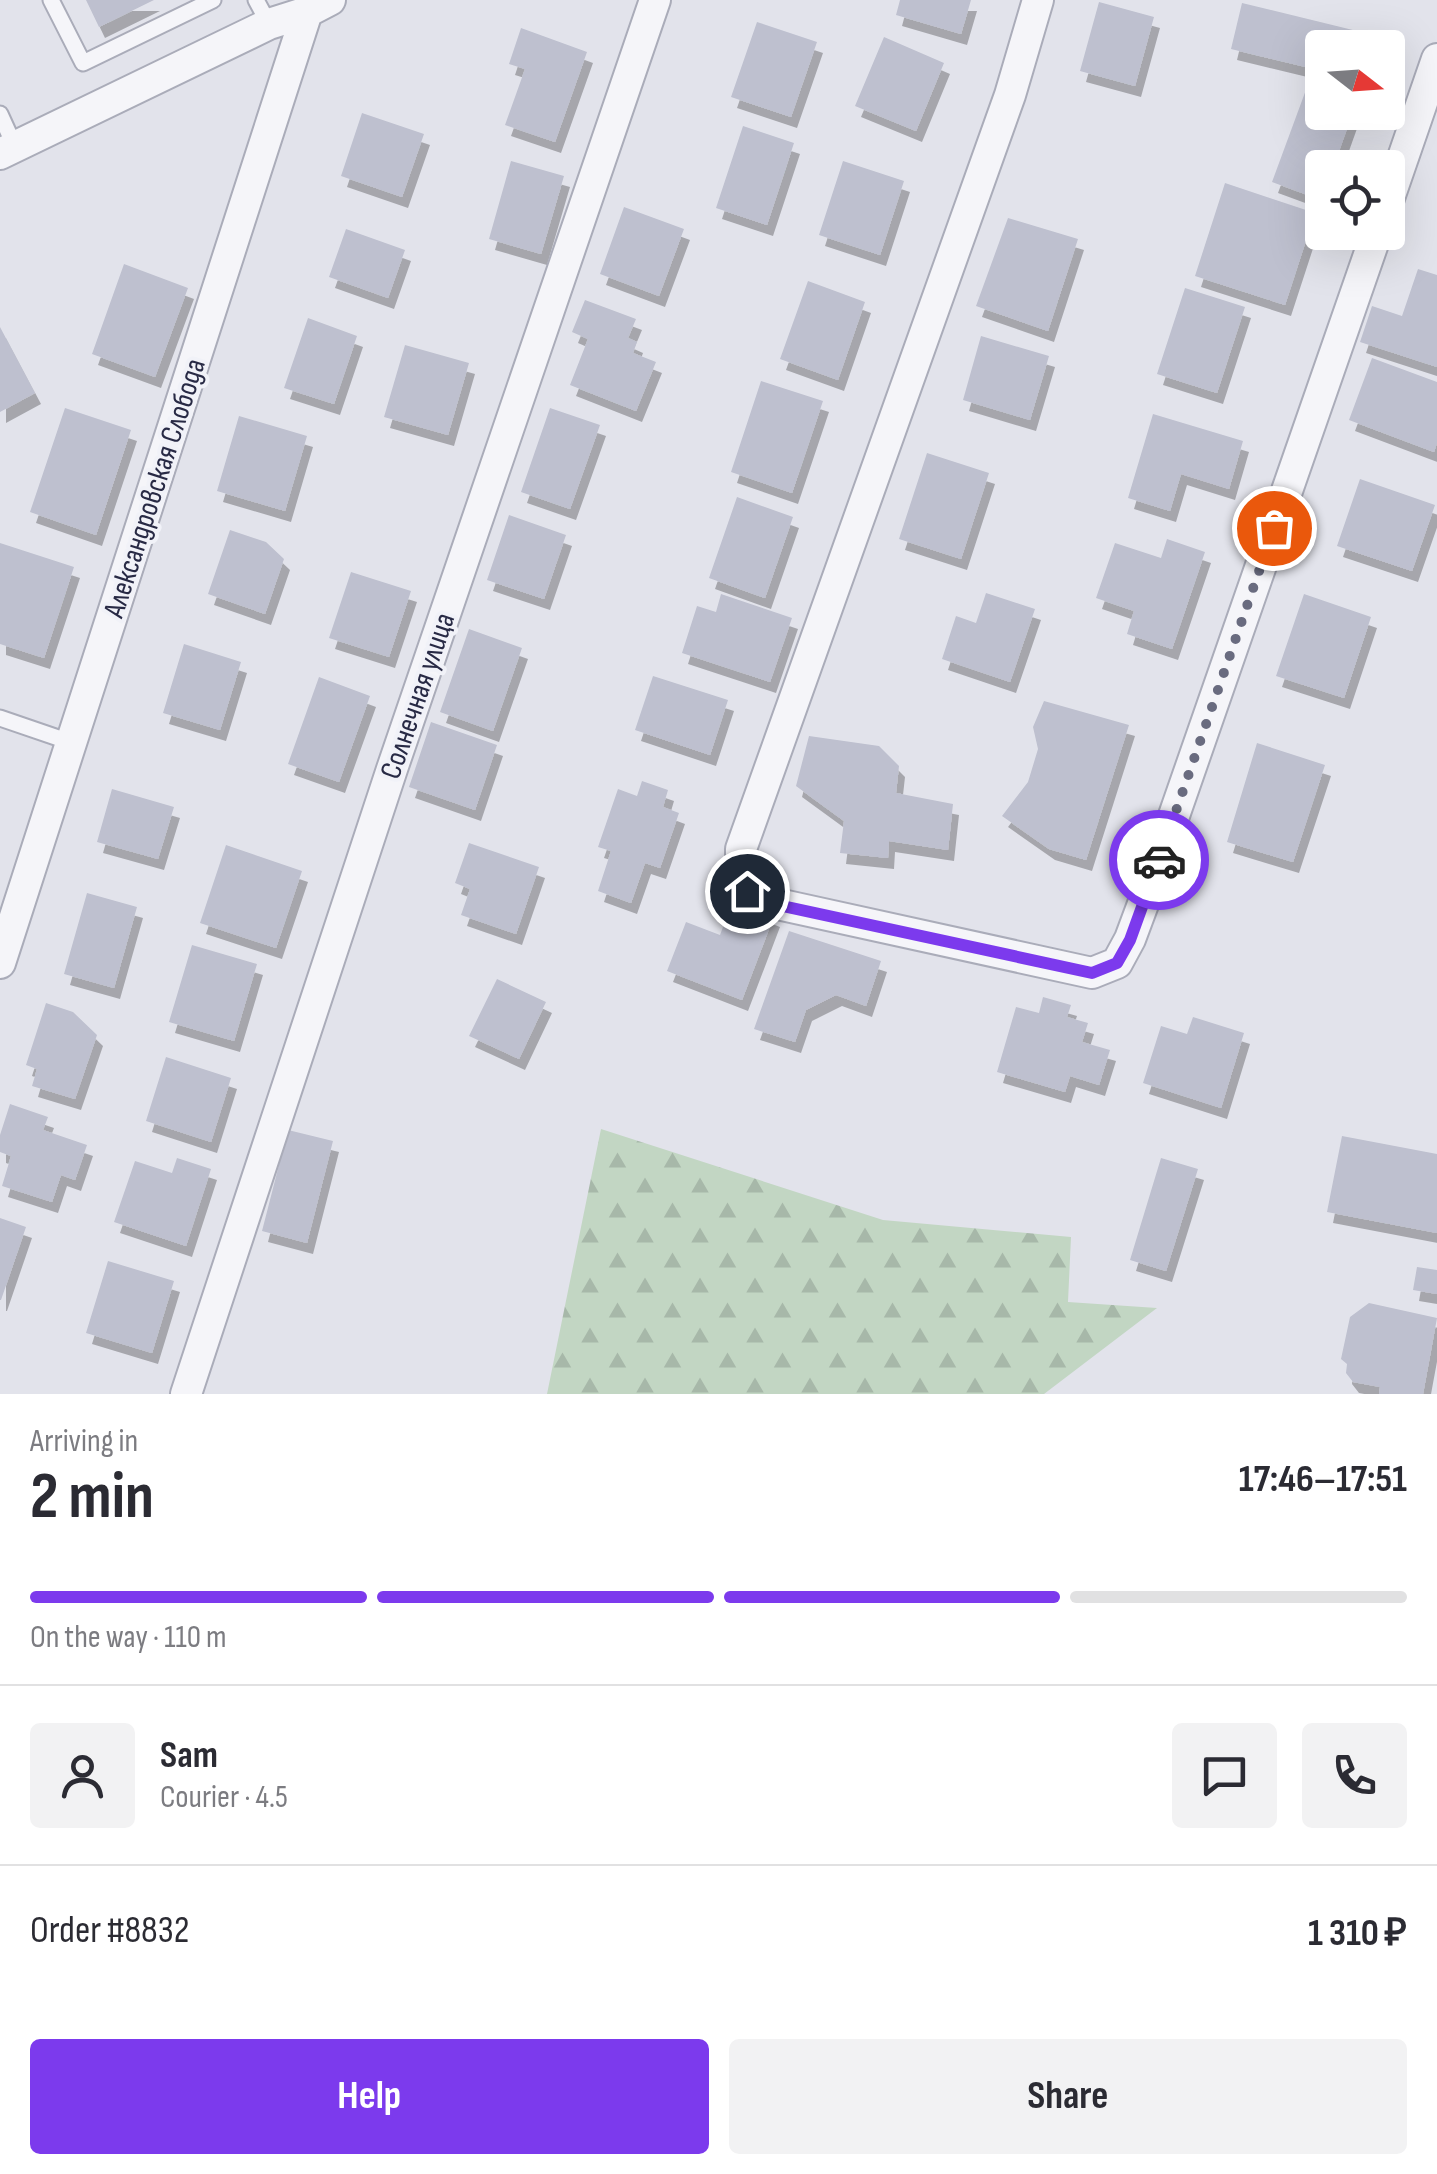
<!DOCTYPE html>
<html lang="en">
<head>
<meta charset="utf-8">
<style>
	body { margin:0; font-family:"Sofia Sans Condensed",sans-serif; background:#f2f2f3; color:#2b2b33; height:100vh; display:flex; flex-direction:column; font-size:38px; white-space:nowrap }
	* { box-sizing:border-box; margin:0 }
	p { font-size:32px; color:#7c7c81 }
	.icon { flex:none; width:55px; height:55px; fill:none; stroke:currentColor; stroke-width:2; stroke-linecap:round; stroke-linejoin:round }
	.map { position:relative; height:1394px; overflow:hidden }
	.panel { display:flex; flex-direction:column; background:#fff; flex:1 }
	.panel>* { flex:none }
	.needle { width:65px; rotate:107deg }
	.buttons { position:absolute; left:1305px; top:30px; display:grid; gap:20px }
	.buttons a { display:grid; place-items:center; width:100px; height:100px; border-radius:10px; background:#fff; box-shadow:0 10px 40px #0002; font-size:50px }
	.pin { position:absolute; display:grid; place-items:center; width:85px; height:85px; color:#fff; margin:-42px; border:5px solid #fff; border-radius:50%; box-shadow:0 2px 10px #0007 }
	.courier { position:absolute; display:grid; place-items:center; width:100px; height:100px; margin:-50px; border:8px solid #7c3aed; border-radius:50%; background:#fff; color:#222; box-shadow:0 2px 12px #0007 }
	.headline em { font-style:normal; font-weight:700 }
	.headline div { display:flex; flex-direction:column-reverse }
	.headline { display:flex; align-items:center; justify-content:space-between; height:170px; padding:0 30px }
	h1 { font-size:65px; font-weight:700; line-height:75px }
	.bar { display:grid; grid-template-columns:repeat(4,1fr); gap:15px 10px; align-content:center; height:120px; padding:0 30px }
	.bar i { height:12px; border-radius:8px; background:#e1e1e2 }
	.bar .selected { background:#7c3aed }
	.bar p { grid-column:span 4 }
	.line { display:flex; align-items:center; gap:25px; padding:0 30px; border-top:2px solid #e1e1e2 }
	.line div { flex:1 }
	.round { display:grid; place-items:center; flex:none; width:105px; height:105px; border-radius:10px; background:#f2f2f3 }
	.button { display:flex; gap:20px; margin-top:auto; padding:20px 30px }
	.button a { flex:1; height:115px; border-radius:10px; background:#7c3aed; color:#fff; font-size:40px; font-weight:700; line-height:115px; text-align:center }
	.button a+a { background:#f2f2f3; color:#2b2b33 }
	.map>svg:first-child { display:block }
</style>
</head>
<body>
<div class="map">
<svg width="1437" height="1394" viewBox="0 0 1437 1394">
	<defs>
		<pattern id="forest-firs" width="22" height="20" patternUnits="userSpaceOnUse" patternTransform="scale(2.5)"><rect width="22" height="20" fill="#c2d6c3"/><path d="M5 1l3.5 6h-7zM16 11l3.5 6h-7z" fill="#a7b8a9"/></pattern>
		<filter id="shadow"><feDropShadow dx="6" dy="11" stdDeviation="0" flood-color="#0004"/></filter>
	</defs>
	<rect width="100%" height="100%" fill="#e2e3eb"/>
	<!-- forest -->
	<path fill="url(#forest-firs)" d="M601,1129L883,1220L1071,1237L1068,1302L1157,1308L1044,1394H547Z"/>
	<!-- building -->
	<path fill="#bec0cf" filter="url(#shadow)" d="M86,0H154L99,27Z
		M900,0H971L961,34L896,15Z
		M1099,2L1154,17L1135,86L1080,71Z
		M1242,3L1361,32L1357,48H1322V71L1231,49Z
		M757,22L817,42L791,117L731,97Z
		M521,28L587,52L555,142L505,125L525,69L509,64Z
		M884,37L944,63L916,131L855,106Z
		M1307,87L1322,92V112H1353L1333,168H1322L1321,200L1272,182Z
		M362,113L424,134L402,197L341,176Z
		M743,126L794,143L767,225L716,208Z
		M511,161L564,176L541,254L489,239Z
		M843,161L904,181L880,255L819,235Z
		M1225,183L1315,213L1285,305L1195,276Z
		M624,207L684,229L659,296L600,274Z
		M1008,218L1078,239L1048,331L976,306Z
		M346,229L405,250L388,298L329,277Z
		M124,264L188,288L155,377L92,354Z
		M1418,269L1437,275V367L1360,342L1372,306L1402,316Z
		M808,281L865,302L838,380L780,359Z
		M1185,288L1245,307L1217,393L1157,374Z
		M585,300L636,319L628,338L637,342L633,353L656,362L636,411L570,385L588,339L572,332Z
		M308,318L357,336L334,404L284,388Z
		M0,327L35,393L0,412Z
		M981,336L1049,356L1030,420L963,400Z
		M405,345L469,363L448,435L384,417Z
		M1372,358L1437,382V443L1434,452L1349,420Z
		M761,381L823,401L792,493L731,472Z
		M65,408L131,430L96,535L30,512Z
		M550,408L600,425L570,509L521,492Z
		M1153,414L1243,441L1229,489L1181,474L1170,511L1128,498Z
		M239,416L307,436L285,511L217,491Z
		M927,453L989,473L961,559L899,539Z
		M1360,479L1435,505L1412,571L1337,546Z
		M737,497L793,517L765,598L709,578Z
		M509,515L566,535L544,599L487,580Z
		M230,530L266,542L284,559L265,614L208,594Z
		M1167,539L1205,552L1172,649L1127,634L1134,611L1096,598L1115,543L1161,558Z
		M0,543L74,567L44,658L0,644Z
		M351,572L411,591L389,657L329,638Z
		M986,593L1035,609L1010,682L942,659L956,616L976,623Z
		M721,594L792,618L770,682L682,653L697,606L716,612Z
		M1304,594L1371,617L1344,698L1276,676Z
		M469,629L522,648L493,731L440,712Z
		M184,644L241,662L220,730L163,713Z
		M653,676L728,700L710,755L635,730Z
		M319,677L370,696L339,782L288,764Z
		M1044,701L1129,725L1086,860L1049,849L1002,816L1028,782L1038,749L1033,727Z
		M431,722L497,745L475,810L409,787Z
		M809,736L879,746L899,766L896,793L953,804L948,850L889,841L888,858L840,853L844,821L796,786Z
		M1257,743L1325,765L1293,862L1227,842Z
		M642,781L668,790L663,807L679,813L660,868L645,863L631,903L598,891L611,851L598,847L618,789L637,796Z
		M112,789L174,807L158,859L97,842Z
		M469,843L539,867L516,934L461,915L470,889L455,883Z
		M226,845L302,871L276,948L200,923Z
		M87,893L137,907L114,988L64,974Z
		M733,900L774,916L742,1000L667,971L686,922L720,935Z
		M789,931L881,961L866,1006L836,995L806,1010L795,1042L754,1029Z
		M192,945L257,964L234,1041L169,1022Z
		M497,979L546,1002L519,1059L469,1036Z
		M1043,997L1071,1005L1067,1017L1088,1023L1082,1042L1110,1050L1099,1085L1070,1076L1065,1092L997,1072L1016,1007L1039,1013Z
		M46,1003L73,1012L97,1035L75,1099L32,1086L37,1069L26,1065Z
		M1193,1017L1244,1033L1221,1108L1143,1083L1161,1026L1187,1034Z
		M166,1057L231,1078L211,1142L146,1121Z
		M10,1104L48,1117L43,1130L87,1145L75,1180L61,1175L52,1202L2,1186L11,1156L0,1152V1135Z
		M288,1130L333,1141L307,1243L262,1231Z
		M1342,1136L1437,1154V1233L1327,1212Z
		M177,1158L211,1169L186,1246L114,1222L135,1161L172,1173Z
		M1161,1158L1198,1169L1166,1271L1130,1260Z
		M0,1218L26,1227L1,1300H0Z
		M108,1261L174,1281L152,1353L86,1333Z
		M1417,1267L1437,1270V1294L1413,1290Z
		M1369,1303L1437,1318L1423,1394H1379L1380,1387L1353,1382L1346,1373L1347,1364L1341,1359L1350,1317Z"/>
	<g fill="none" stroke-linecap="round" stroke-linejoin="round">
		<defs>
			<path id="lane" d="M51,0L83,63L213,0
				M256,0L269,24
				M0,114L15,147
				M0,718L73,743"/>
			<path id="street" d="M1038,0L1010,95L741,849V872L747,891L764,901L1092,973L1117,963L1130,939L1146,896L1377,232
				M0,154L269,24L307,12L330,0
				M1388,201L1437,59
				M0,963L307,12
				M186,1394L392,769L655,0"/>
		</defs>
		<!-- lane casing -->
		<use href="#lane" stroke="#aaacb9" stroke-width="19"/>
		<!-- street casing -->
		<use href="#street" stroke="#aaacb9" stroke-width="34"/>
		<!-- lane -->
		<use href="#lane" stroke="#f5f5f9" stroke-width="15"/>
		<!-- street -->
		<use href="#street" stroke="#f5f5f9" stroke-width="30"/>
	</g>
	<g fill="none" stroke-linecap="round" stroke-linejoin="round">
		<!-- done -->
		<path stroke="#696b7f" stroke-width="10" stroke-dasharray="0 18" d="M1159,860L1274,528"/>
		<!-- route -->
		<path stroke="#7c3aed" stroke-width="12" d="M747,891L764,902L1092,973L1117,963L1130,940L1159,860"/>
	</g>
	<g text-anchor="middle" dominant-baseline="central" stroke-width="8" stroke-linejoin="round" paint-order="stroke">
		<!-- street labels -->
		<g font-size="30" fill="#282a45" stroke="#f1f2f8">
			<text transform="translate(155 488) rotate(-72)">Александровская Слобода</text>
			<text transform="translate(418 696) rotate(-71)">Солнечная улица</text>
		</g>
	</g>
</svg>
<div class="buttons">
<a><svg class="needle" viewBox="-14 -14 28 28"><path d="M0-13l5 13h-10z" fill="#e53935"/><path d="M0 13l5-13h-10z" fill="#7c7c81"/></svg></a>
<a><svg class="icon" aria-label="locate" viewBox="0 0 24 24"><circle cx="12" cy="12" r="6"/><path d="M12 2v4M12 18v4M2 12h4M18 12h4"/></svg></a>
</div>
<div class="pin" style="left:1274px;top:528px;background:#ea580c"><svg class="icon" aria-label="bag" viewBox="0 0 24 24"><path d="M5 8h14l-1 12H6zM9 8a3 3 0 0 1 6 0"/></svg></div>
<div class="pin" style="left:747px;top:891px;background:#1f2937"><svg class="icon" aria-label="home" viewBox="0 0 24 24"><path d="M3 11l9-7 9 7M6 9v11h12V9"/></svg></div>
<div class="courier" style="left:1159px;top:860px"><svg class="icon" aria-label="car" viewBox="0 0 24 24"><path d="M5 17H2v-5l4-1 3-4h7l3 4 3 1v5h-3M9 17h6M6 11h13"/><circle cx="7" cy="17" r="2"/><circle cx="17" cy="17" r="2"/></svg></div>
</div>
<section class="panel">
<div class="headline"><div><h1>2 min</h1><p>Arriving in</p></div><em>17:46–17:51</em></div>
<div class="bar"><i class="selected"></i><i class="selected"></i><i class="selected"></i><i></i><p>On the way · 110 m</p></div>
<div class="line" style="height:180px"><a class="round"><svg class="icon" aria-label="person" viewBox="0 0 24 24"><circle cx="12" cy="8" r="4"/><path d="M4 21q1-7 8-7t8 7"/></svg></a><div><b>Sam</b><p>Courier · 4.5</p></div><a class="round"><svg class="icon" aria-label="chat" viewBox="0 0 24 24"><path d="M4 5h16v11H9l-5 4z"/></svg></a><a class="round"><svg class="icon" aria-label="phone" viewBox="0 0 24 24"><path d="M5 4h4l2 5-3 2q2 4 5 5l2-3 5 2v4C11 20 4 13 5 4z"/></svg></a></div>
<div class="line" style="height:130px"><div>Order #8832</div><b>1 310 ₽</b></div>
<div class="button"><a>Help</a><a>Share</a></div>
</section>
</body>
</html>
